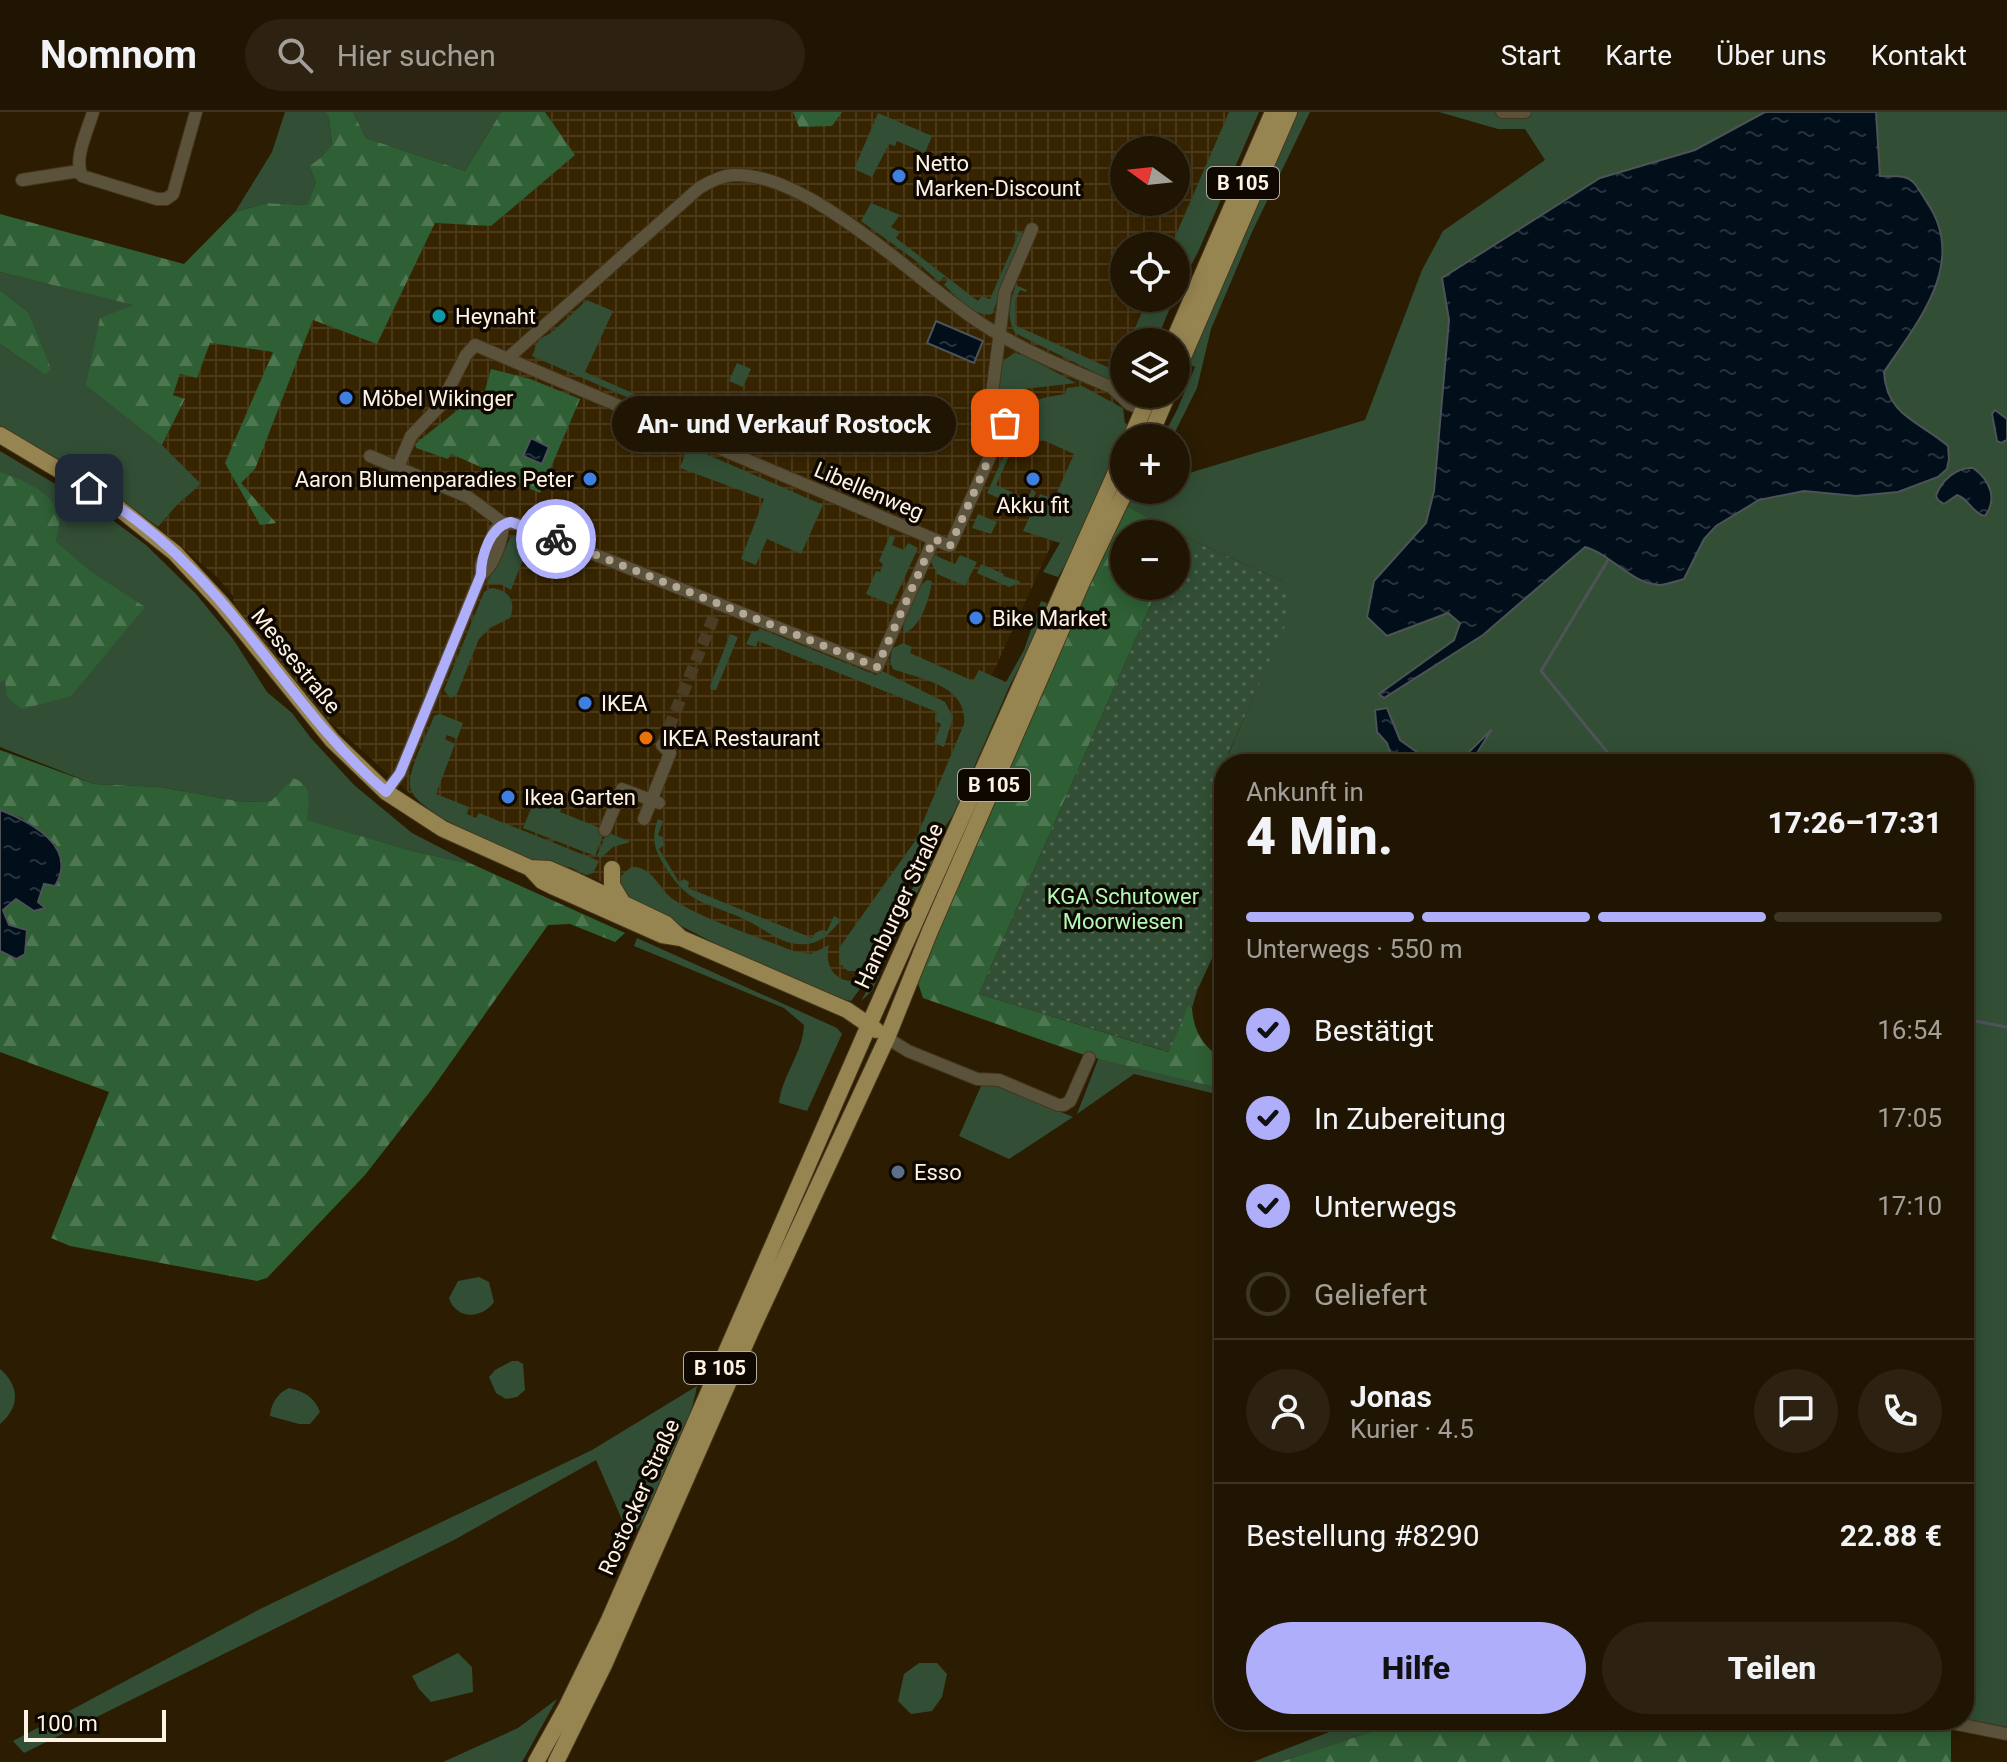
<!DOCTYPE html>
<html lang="de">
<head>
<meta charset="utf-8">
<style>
	body { margin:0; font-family:Roboto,sans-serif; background:#2d2211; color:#f1f3f6; height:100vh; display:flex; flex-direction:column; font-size:30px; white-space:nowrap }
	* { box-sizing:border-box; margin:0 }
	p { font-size:26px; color:#a29f99 }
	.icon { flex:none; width:44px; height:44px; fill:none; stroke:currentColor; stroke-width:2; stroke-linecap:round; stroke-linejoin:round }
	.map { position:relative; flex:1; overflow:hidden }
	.details { position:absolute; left:1214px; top:642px; width:760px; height:976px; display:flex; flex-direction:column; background:#201502; border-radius:32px; box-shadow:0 4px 20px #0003,0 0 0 2px #3d3424 }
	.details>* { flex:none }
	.needle { width:52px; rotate:285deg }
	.fabs { position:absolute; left:1110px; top:24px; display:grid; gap:16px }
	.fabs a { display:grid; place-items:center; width:80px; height:80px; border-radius:50%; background:#201502; box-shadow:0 4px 20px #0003,0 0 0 2px #3d3424; font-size:40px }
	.scale { position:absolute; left:24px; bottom:20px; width:142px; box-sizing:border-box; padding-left:8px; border:4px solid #fef3e4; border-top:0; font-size:22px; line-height:28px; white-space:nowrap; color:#fef3e4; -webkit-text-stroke:6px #0e0801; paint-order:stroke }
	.pin { position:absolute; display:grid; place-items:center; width:68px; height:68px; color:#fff; margin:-34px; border-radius:16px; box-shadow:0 4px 12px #0006 }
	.courier { position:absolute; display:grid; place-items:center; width:80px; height:80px; margin:-40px; border:6px solid #afaefa; border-radius:50%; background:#fff; color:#222; box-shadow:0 2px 10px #0007 }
	.bubble { position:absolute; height:56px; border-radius:28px; background:#201502; box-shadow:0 4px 20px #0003,0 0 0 2px #3d3424; font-size:26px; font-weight:800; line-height:56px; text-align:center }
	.summary em { font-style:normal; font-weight:800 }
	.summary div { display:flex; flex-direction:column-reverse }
	.summary { display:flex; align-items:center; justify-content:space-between; height:136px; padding:0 32px }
	h1 { font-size:52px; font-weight:800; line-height:60px }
	.bar { display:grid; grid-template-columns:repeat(4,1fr); gap:12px 8px; align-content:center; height:96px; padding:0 32px }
	.bar i { height:10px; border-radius:6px; background:#3d3424 }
	.bar .active { background:#afaefa }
	.bar p { grid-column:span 4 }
	.line { display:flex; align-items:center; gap:20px; padding:0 32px; border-top:2px solid #3d3424 }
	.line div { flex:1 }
	.round { display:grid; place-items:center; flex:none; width:84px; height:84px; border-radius:42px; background:#2d2211 }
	ol { padding:0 32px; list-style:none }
	li { display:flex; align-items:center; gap:24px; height:88px }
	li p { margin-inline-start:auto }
	li .icon { padding:8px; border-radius:50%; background:#afaefa; color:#111; stroke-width:4 }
	li:last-child { color:#a29f99 }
	li i { width:44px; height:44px; border:4px solid #3d3424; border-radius:50% }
	.button { display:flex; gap:16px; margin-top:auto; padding:16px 32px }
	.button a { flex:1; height:92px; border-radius:48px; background:#afaefa; color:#111; font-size:32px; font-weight:800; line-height:92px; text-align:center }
	.button a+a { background:#2d2211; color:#f1f3f6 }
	header { display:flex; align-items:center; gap:48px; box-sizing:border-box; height:112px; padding:0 40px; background:#201502; border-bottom:2px solid #3d3424 }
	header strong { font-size:38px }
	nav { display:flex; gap:44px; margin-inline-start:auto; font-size:28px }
	.search { width:560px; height:72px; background:#2d2211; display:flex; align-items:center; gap:20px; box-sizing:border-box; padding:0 28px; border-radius:44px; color:#a29f99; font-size:30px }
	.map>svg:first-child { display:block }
</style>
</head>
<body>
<header>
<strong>Nomnom</strong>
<div class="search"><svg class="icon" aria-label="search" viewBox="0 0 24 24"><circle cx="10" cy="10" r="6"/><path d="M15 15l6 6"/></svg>Hier suchen</div>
<nav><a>Start</a><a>Karte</a><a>Über uns</a><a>Kontakt</a></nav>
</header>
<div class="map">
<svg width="2007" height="1650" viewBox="0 0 2007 1650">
	<defs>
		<pattern id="industrial-grid" width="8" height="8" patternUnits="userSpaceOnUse" patternTransform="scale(2)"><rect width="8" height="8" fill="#372401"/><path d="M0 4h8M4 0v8" fill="none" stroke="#4b3a1a"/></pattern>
		<pattern id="forest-firs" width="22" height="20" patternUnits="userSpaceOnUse" patternTransform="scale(2)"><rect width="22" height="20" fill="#2f5f34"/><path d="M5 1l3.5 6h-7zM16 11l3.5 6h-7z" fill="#4e7651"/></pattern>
		<pattern id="garden-dots" width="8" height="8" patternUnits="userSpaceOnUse" patternTransform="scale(2)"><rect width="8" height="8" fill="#324f35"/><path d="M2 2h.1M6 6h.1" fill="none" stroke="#516952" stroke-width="1.8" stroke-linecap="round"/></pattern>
		<pattern id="water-ripples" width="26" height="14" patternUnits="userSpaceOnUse" patternTransform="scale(2)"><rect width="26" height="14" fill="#010f1b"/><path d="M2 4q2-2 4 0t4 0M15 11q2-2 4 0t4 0" fill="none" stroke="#27323c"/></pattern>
	</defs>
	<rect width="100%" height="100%" fill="#2b1c02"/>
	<!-- industrial -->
	<path fill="url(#industrial-grid)" fill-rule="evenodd" d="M545,0H1248L1176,134H1124V186H1164L1144,230H1124V273L846,884L681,812L594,766L568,762L490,730L438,702L417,688L328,608L242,506L233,488L234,485L217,465L176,430L174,431L158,415L176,394L201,372L162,333L185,288L173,283L180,262L197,265L210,231L274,240L226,350L269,320L313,208L377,231L435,111L491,114L574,43ZM1124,38H1176V90H1124Z"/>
	<!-- green -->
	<path fill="#324f35" d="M285,0H325L329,6L332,32L322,46L309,54L316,70L307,93L267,91L235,100L272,40Z
		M353,0H501L465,59L366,26Z
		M1229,0H1259L1198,140L1176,182V134H1171Z
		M1295,0H1310L1252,120L1211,217L1197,276L1172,326H1162L1177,298L1195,255L1190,253L1194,228Z
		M1439,0H2007V1615L1964,1607V652H1251L1228,643L1284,514V470L1181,423L1127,394L1134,378H1176V365L1365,308L1422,158L1443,119L1545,48L1525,17H1498Z
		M878,1L932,24L925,41L897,29L895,34L889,32L872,65L854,57Z
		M871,91L900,103L891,115L900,120L896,126L978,189L982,184L990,187L1018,123L1012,120L1013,118L1025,122L992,202C973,206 957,184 944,173L948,168L944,165L939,170L915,148L861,109Z
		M0,160L136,193L162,333L201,372L176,394L158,415L118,386L0,317V232L45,263L28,200L0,178Z
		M1016,173L1027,178L1026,180L1020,178L1015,188V213L1116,259L1124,241V270L1110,268L1015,221C1006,206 1010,189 1016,173Z
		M1148,186H1174L1156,230H1129Z
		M587,188L613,199L585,260L682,303L680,306L661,300L532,244L539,227L551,221Z
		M1014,241L1024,243L1076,271L1007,279L999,276L1003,249Z
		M737,251L751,257L743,275L729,269Z
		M1082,274L1123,296L1125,311L1129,313L1075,436L1058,465L1043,460L1060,431L1023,419L1040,382L1054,387L1074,342L1016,316C1029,287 1035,287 1065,282L1067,276Z
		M1009,332L1014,333L996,373L1027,387L1032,378L1036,380L1028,399L987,381Z
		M688,334L823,393L801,442L767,427L756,453L741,447L764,387L680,356Z
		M0,339L99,398L146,433L196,482L233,527L267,580L292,601L310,625L354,673L412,721L472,752L412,739L306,708L308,696L295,666L271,689L243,690L160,675L94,672L0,635Z
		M978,402L997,410L991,422L972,416Z
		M515,423L530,430L511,478L500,472H487L501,436L505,437L510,426Z
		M890,423L895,425L892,433L904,438L908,431L918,436L892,493L866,482L876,459L880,460L883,452L879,449Z
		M934,443L955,452L960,443L977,450L965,474L937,462L931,450Z
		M981,452L1004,462L1003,464L1019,469L1020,471L1009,475L977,461Z
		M927,468L932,469C930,485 921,516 904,521C901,508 916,475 927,468Z
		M491,476C508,477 517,489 510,506L490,516L479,527L456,584L450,586L444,578L484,480Z
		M1041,489L1047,491L1042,512L1010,573L953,703L906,773L866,852L855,859H848L839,851V836L915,729L964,612C968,572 918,567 893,557L890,549L892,537L903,531L912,535L910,541L973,569L979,558L1006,570L1024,538Z
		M761,517L876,563L882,559L945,590L953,605L944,635L934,631L941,612L935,609L937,600L758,529L756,535L746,532L752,519L755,520Z
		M730,522L738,525L716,578H711L710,574Z
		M440,602L463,611L457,627L447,623L445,627L455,632L436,682L469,695L467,702L476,706L479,701L599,749L593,761L587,763L567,754L564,760C535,749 413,705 410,674C408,656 428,621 434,604Z
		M538,679L564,689L560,700L605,718L595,744L523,716Z
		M658,707L663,709L658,723L663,725L664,733L659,737L679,770L684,767L689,770L688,776L812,826L815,821L822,818L827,819L834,804L841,808C831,820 823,830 807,832C785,835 767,819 750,810C709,789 691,797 664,753C654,737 651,726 658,707Z
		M607,720L630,730L613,735L601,746L597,744Z
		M946,728L906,801L872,879L861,889L872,869L871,862L914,773Z
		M631,755C652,753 658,776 673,787C700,807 760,825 793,839L811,842L829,833C823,858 840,876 865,866L866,869L851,889L842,887L720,834L625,785L619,771L621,764Z
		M1224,810V820L1197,879L1192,896L1188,892Z
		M637,826L837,916L842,922L807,999L779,991C782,963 803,941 804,913L784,896L634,834Z
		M1099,945L1224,977V984L1134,962L1077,1002Z
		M987,970L998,973L1073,1005L1009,1047L959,1024L981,974Z
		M479,1165L489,1170L494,1190C482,1207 456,1208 449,1186L458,1169Z
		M512,1249H518L523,1252L525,1278L517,1285L506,1287L496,1281L489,1265L495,1258Z
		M0,1257C20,1274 20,1295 0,1312Z
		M697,1274C690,1315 657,1394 630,1426L596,1348L454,1428L24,1641L13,1629L260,1497L592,1338Z
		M289,1276C304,1280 314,1284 320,1300L310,1312H299L270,1304C271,1292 277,1281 289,1276Z
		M458,1541L472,1555L473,1580L431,1590L419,1577L412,1564Z
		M919,1551H937L947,1562L942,1585L932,1599L911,1602L898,1589L904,1562Z
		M557,1587L522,1650H443L518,1616Z
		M1372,1608H1406L1280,1650H1253L1337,1617Z"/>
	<!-- forest -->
	<path fill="url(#forest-firs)" d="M325,0H353L366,26L465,59L501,0H545L575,43L491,114L435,111L377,232L313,208L255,357L241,371L276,411L260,413L225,351L273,240L210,231L197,266L180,262L173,283L185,287L162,333L86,273L100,206L134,193L0,160V102L184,152L235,100L267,91L307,93L316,70L309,54L322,45L332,32L329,6Z
		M793,0H842L832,14L799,15Z
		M0,178L28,200L51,257L45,263L0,232Z
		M491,257L530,267L580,287L540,381L451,342L448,347L416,336L415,332L459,297L465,283L482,289Z
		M0,360C33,372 72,388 55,429L91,460L145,495L71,584L22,597L7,585L5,568L0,570Z
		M1127,394L1181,423L1176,434V422H1124V474H1159L979,882L1168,940L1188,892L1192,896C1194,922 1204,934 1224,949V977L1087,944L923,886L917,868L1097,453Z
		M0,638L94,672L160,675L243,690L271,689L294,666C314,676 308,689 307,708L412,739L472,752L625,821L615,830L570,812L548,813L432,977L365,1063L267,1166L257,1169L70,1134L51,1126L109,980L0,940V839L16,847L27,819L9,813L3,798L16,787L34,799L44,795L38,791L44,772L55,773L61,763L56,733L22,706L0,698Z
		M1406,1608H1921L1951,1614V1650H1280Z"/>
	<!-- garden -->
	<path fill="url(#garden-dots)" d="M1181,423L1284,470L1288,480L1285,514L1228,642L1251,652H1224V810L1169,940L979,882L1159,474H1176V434Z"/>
	<!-- water -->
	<path fill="url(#water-ripples)" stroke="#4d5357" stroke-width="2" d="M1765,0H1876L1880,64C1914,64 1910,64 1928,92C1968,152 1916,212 1884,260C1886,304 1921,310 1948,334L1949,347L1947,357L1938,365L1898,380L1856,384L1804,379L1759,388L1716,414L1704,427L1684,467C1676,469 1666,473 1659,473C1630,471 1611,442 1585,435L1483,523L1384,586L1379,582L1454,528L1460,511L1448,501L1387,524L1367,505L1374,469L1426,411L1434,379L1449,208L1442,166L1600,66L1695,38Z
		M936,209L983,229L974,251L927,231Z
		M1995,298L2007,307V328L2001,331L1997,329L1992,302Z
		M531,326L549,335L542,352L523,344Z
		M1973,356C1990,368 1998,387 1985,404C1973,402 1969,387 1957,383L1944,392L1938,388L1936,384C1941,368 1957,355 1973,356Z
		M1387,596L1400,628L1428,648L1436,645L1457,652L1492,617L1470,652H1394L1387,631L1377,620L1375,598Z
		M0,698C31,710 79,735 55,774L44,772L38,790L45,796L34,799L16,787L3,798L9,813L27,818L25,842L16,847L0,839Z"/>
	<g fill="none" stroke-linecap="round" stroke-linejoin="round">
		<!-- stream -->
		<path stroke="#4d5357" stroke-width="3" d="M1608,448L1541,559L1617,652
			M1964,907L2007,915"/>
		<!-- minor-tunnel -->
		<path stroke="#4b3c24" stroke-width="12" stroke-dasharray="12 6" stroke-linecap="butt" d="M662,633L716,499"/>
		<defs>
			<path id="minor" d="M93,0C88,18 73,47 82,64L157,87H166L173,82L196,0
				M1502,0H1525
				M22,68L79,59
				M508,246L699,76C709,70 721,64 733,63C810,59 921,174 985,214C1024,239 1069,257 1111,275L1124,277
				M1111,275L1129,292L1144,298
				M370,344L468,385L503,411L518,412L877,555L934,427
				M398,355L411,324L440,294L466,243L475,233L950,434L1005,311L1003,303L991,289L1005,180L1032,117
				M386,680L400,661L481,463V453L491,427L495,418L503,411C503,427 494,454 481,463
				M644,707L670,641L662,633
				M605,718L622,677L659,691
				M887,926L908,939L977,967L999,968L1058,993H1064L1070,989L1089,946
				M1937,1608L2007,1622"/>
			<path id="major" d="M1173,230L1273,0
				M1176,261L1289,0
				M0,323L106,386L175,441L222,492L332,628L386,680L443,717L530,756L549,757L572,767L666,812L681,826
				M1131,326L1150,282
				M1149,326L1168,282
				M530,756L542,769L554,775L662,823L681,826L847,898L876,918
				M612,757V773L624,793
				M536,1650L566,1596L609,1508L869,913L1124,342
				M556,1650L604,1553L751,1219L887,926L930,819L1082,470L1126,378"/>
		</defs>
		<!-- minor casing -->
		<use href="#minor" stroke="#44361d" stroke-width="14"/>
		<!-- major casing -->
		<use href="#major" stroke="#44361d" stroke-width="18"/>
		<!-- minor -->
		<use href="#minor" stroke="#5a523a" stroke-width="12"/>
		<!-- major -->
		<use href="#major" stroke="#978551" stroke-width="16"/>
	</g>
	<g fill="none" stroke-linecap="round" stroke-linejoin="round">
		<!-- done -->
		<path stroke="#b4a895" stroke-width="8" stroke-dasharray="0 14.4" d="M556,427L877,555L934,427L950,434L1005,311"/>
		<!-- route -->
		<path stroke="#afaefa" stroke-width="10" d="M89,376C127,399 163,427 194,460C262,530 311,616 386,680L400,661L481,463C481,444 490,414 511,410L556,427"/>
	</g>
	<!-- markers -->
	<g fill="#3f7fe0" stroke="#0e0801" stroke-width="3">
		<circle cx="899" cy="64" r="8"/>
		<circle cx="346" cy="286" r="8"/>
		<circle cx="590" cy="367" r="8"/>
		<circle cx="1033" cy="367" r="8"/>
		<circle cx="976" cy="506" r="8"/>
		<circle cx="585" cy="591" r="8"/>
		<circle cx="508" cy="685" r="8"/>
	</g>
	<circle fill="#0f9aa8" stroke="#0e0801" stroke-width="3" cx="439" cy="204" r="8"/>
	<circle fill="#e8710a" stroke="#0e0801" stroke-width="3" cx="646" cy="626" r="8"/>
	<circle fill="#5c6f8a" stroke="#0e0801" stroke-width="3" cx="898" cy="1060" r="8"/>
	<g text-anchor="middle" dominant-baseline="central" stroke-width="7" stroke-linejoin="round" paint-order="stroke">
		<!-- shield labels -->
		<g fill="#0e0801" stroke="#b6aca0" stroke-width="2">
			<rect x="1207" y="55" width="72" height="32" rx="6"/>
			<rect x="958" y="657" width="72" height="32" rx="6"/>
			<rect x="684" y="1240" width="72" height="32" rx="6"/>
		</g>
		<g font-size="20" font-weight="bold" fill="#fef3e4">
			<text x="1243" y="71">B 105</text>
			<text x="994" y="673">B 105</text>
			<text x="720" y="1256">B 105</text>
		</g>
		<!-- poi labels -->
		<g font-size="22" fill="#fef3e4" stroke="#0e0801" text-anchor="start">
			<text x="915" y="51">Netto<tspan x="915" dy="25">Marken-Discount</tspan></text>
			<text x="455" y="204">Heynaht</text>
			<text x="362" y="286">Möbel Wikinger</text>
			<text x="574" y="367" text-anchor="end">Aaron Blumenparadies Peter</text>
			<text x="1033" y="393" text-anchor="middle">Akku fit</text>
			<text x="992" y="506">Bike Market</text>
			<text x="601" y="591">IKEA</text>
			<text x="662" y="626">IKEA Restaurant</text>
			<text x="524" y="685">Ikea Garten</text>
			<text x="914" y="1060">Esso</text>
		</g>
		<!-- street labels -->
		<g font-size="22" fill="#fef3e4" stroke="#0e0801">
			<text transform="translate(869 379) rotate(23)">Libellenweg</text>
			<text transform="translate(296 549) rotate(51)">Messestraße</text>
			<text transform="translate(899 794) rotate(-65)">Hamburger Straße</text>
			<text transform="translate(639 1385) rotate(-66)">Rostocker Straße</text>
		</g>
		<!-- park labels -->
		<g font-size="22" fill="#b0fab6" stroke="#0e0801">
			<text x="1123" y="784">KGA Schutower<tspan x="1123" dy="25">Moorwiesen</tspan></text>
		</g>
	</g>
</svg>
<div class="fabs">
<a><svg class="needle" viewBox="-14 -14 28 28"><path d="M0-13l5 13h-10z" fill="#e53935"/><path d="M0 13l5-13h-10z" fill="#a29f99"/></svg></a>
<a><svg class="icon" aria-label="locate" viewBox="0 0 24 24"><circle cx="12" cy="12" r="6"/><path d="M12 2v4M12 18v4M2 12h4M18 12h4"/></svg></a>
<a><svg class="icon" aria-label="layers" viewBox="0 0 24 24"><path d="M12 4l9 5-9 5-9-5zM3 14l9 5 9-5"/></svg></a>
<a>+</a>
<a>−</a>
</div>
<div class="scale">100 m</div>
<div class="pin" style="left:1005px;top:311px;background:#ea580c"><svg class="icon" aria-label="bag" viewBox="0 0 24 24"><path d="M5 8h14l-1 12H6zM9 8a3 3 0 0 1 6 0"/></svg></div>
<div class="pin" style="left:89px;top:376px;background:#1f2937"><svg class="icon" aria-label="home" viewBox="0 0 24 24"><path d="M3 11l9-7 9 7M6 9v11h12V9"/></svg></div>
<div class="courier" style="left:556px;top:427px"><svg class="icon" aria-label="bike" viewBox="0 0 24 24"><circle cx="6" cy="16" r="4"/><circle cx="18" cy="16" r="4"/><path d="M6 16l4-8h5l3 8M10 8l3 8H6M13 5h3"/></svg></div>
<div class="bubble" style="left:612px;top:284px;width:344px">An- und Verkauf Rostock</div>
<section class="details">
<div class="summary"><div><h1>4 Min.</h1><p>Ankunft in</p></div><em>17:26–17:31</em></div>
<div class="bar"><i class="active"></i><i class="active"></i><i class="active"></i><i></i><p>Unterwegs · 550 m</p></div>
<ol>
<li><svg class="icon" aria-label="check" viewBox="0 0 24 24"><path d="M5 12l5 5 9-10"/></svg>Bestätigt<p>16:54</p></li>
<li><svg class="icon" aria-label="check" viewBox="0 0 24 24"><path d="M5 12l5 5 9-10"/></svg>In Zubereitung<p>17:05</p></li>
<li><svg class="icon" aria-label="check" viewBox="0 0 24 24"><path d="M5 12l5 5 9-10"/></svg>Unterwegs<p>17:10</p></li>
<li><i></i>Geliefert</li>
</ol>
<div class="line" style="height:144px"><a class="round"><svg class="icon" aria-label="person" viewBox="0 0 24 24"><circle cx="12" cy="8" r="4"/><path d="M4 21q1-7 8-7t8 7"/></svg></a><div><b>Jonas</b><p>Kurier · 4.5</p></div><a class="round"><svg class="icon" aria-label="chat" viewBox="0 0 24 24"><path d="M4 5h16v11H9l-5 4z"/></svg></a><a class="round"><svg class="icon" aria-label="phone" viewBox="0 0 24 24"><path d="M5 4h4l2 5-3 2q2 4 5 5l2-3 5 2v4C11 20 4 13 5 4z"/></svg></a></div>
<div class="line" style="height:104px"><div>Bestellung #8290</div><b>22.88 €</b></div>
<div class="button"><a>Hilfe</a><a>Teilen</a></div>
</section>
</div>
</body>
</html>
